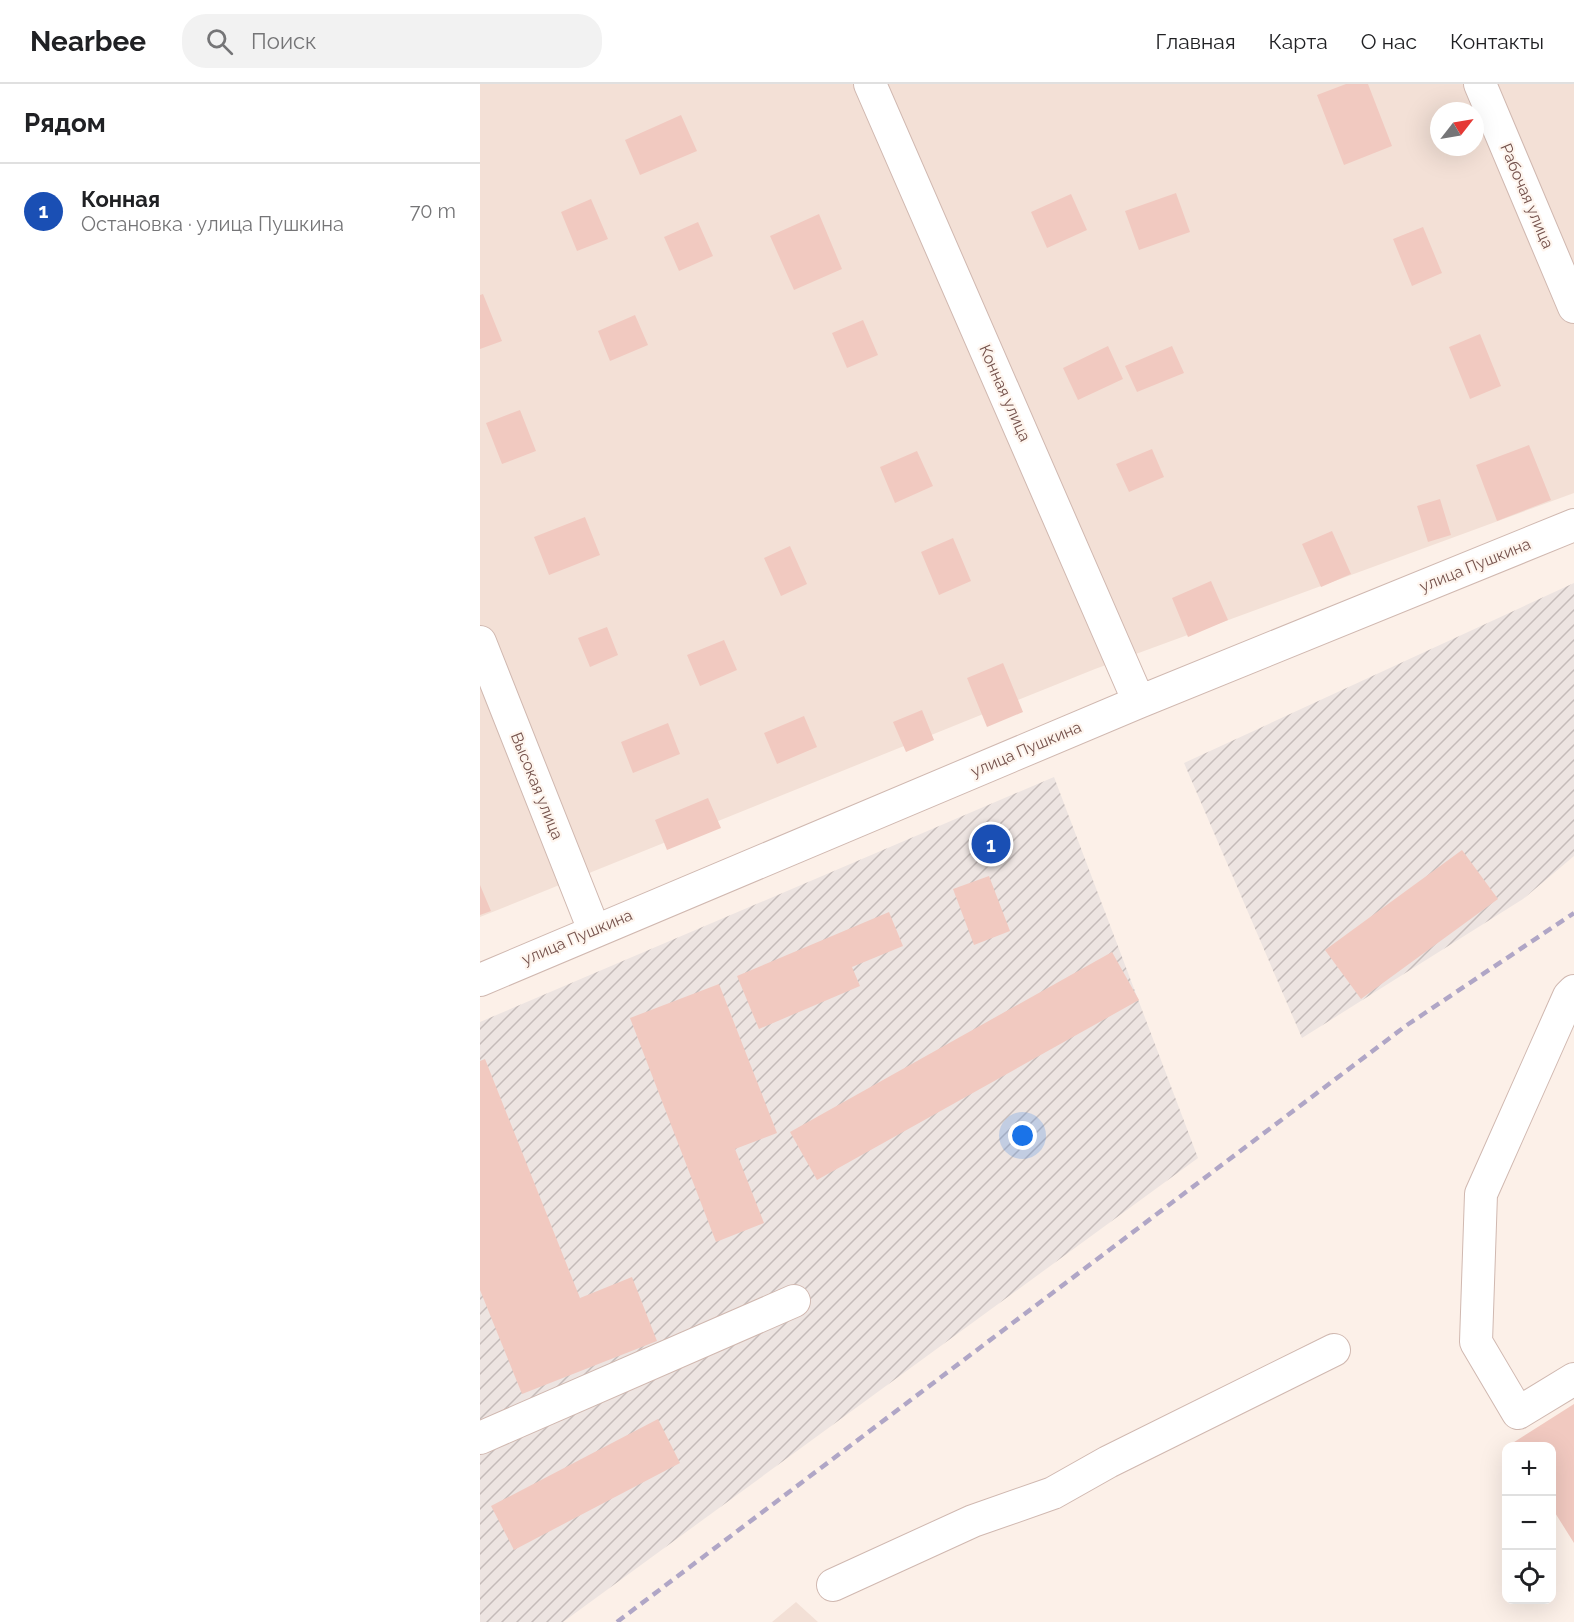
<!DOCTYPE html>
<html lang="ru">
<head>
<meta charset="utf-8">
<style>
  body { margin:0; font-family:Raleway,sans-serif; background:#f2f2f2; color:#202124 }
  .controls { position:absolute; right:18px; bottom:18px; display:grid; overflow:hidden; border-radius:12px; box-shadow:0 6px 24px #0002 }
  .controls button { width:54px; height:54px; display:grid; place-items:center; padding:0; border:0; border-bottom:2px solid #e0e0e0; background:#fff; color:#202124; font:30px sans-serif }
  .compass { position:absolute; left:950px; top:18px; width:54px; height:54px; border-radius:50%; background:#fff; box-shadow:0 6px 24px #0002; rotate:59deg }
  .you { position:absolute; left:543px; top:1052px; width:21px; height:21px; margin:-15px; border:4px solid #fff; border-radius:50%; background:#1a73e8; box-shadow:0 0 0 9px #1a73e833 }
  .badge { display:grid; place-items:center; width:39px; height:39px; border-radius:50%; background:#e25351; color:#fff; font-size:20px; font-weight:700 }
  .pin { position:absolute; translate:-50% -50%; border:3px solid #fff; box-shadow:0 2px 6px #0006 }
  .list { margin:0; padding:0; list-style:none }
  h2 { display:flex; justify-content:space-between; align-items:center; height:78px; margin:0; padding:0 24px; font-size:26px }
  h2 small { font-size:20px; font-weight:400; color:#757577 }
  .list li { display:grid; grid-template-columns:39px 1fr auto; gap:18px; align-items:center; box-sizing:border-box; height:96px; padding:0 24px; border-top:2px solid #e0e0e0 }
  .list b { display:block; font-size:22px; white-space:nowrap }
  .list p { margin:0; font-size:20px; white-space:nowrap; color:#757577 }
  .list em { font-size:20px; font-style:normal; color:#757577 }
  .icon { flex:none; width:33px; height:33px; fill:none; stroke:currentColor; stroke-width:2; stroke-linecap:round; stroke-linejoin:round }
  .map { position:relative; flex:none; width:1094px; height:1538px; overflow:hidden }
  header { display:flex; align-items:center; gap:36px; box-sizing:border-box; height:84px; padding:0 30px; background:#fff; border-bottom:2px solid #e0e0e0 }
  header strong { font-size:28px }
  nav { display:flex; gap:33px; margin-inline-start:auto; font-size:21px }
  .search { width:420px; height:54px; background:#f2f2f2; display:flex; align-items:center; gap:15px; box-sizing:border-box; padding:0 21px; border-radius:24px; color:#757577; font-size:22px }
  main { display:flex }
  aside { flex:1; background:#fff }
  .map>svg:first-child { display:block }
</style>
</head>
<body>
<header>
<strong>Nearbee</strong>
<div class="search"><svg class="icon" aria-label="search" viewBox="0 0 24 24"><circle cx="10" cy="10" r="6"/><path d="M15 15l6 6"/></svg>Поиск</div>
<nav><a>Главная</a><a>Карта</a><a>О нас</a><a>Контакты</a></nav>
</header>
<main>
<aside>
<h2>Рядом<small></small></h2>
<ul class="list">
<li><span class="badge" style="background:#1a4fb4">1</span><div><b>Конная</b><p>Остановка · улица Пушкина</p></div><em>70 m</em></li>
</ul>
</aside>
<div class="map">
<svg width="1094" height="1538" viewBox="0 0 1094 1538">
  <defs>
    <pattern id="industrial-furrows" width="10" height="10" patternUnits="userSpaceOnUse" patternTransform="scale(1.5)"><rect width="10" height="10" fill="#ede4e1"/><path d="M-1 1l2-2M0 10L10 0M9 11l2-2" fill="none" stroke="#c5bbb9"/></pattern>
  </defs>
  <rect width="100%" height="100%" fill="#fcf0e8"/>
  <path fill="#f3e0d6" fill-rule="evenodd" d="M0,0h1094v409l-479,176 -615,248zM959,27h36v36h-36z
    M316,1518l22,20h-46z"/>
  <path fill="url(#industrial-furrows)" d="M1094,499v273l-51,43 -221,139 -118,-275z
    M574,693l144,381 -635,464h-83v-600z"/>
  <path fill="#f1c9c0" d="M866,0h22l24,62 -48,19 -27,-70z
    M201,31l16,36 -57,24 -15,-35z
    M696,109l14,39 -51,18 -14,-39z
    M591,110l16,36 -40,18 -16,-36z
    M111,115l17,40 -31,12 -16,-39z
    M339,130l23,55 -48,21 -24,-54z
    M218,138l15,34 -34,15 -15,-34z
    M943,143l19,46 -30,13 -19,-47z
    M3,210l19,47 -22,8v-54z
    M155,231l13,30 -38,16 -12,-30z
    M383,236l15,35 -31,13 -15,-35z
    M1000,250l21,52 -31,13 -21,-52z
    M628,262l15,33 -45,21 -15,-32z
    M692,262l12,27 -47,19 -12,-26z
    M40,326l16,41 -34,13 -16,-41z
    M1049,361l22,55 -54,21 -21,-56z
    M672,365l12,28 -35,15 -13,-28z
    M437,367l16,35 -38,17 -15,-36z
    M960,415l11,36 -23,7 -11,-36z
    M105,433l15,38 -51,20 -15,-38z
    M852,447l19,43 -30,13 -19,-43z
    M473,454l18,43 -32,14 -18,-43z
    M310,462l17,38 -26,12 -17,-38z
    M731,497l17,39 -40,17 -16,-39z
    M127,543l11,28 -28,12 -12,-29z
    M244,556l13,30 -37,16 -13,-31z
    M523,579l20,49 -36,15 -20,-49z
    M442,626l12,30 -28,12 -13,-30z
    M324,632l13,31 -40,17 -13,-31z
    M188,639l12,31 -47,19 -12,-31z
    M228,714l13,30 -54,22 -12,-30z
    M982,766l36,49 -137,100 -36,-49z
    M509,792l21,55 -36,14 -21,-56z
    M0,801l11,26 -11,4z
    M409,828l14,34 -51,21 8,19 -101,43 -22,-53z
    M632,868l27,48 -322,180 -27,-48z
    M239,900l58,149 -42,16 29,74 -48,19 -86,-224z
    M5,975l95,239 52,-21 25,64 -135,53 -42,-104v-229z
    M1094,1320v139l-22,-35v-62h-40l-1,-2z
    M178,1335l22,44 -166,87 -23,-44z"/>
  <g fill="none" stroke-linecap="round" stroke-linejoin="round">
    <defs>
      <path id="minor" d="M390,0l269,618
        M1000,0l94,223
        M0,558l114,288
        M0,896l659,-278 435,-177
        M1094,907l-5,5 -88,198 -5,148 42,71 56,-34
        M0,1354l314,-137
        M353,1501l140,-64 80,-28 55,-31 226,-112"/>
    </defs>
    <use href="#minor" stroke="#d0b8b0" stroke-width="34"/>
    <use href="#minor" stroke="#fff" stroke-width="32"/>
    <path stroke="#b0a6c6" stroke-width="4.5" stroke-dasharray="9 6" stroke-linecap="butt" d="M137,1538l790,-597 167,-112"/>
  </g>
  <g text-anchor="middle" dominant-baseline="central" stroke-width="4.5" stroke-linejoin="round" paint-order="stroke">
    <g font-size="16" fill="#75524c" stroke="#fef5ee">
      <text transform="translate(1047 112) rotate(67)">Рабочая улица</text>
      <text transform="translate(525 309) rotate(66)">Конная улица</text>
      <text transform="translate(995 481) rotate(-22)">улица Пушкина</text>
      <text transform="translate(546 665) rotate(-23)">улица Пушкина</text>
      <text transform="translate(57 702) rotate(68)">Высокая улица</text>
      <text transform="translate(97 853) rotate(-23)">улица Пушкина</text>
    </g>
  </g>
</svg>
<div class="controls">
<button>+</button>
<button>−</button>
<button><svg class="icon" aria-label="locate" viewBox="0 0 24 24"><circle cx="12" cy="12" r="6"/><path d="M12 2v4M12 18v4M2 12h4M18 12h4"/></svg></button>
</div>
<svg class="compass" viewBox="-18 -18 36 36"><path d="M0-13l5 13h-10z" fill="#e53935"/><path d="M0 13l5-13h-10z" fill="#757577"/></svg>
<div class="you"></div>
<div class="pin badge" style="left:511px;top:760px;background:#1a4fb4">1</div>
</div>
</main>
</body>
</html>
